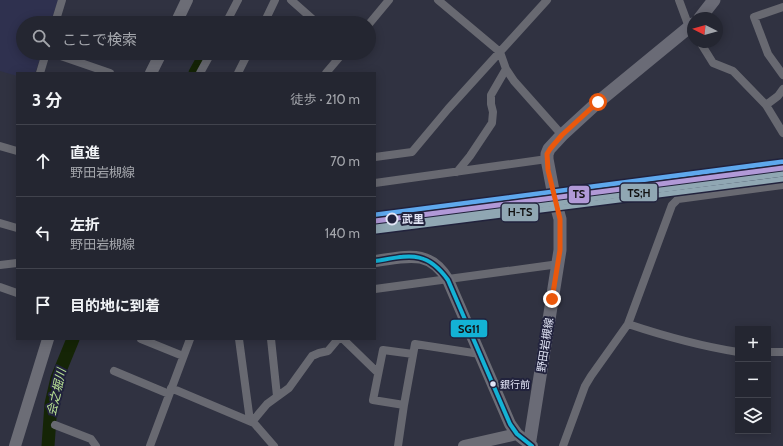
<!DOCTYPE html>
<html lang="ja">
<head>
<meta charset="utf-8">
<style>
  body { margin:0; font-family:Cabin,"Noto Sans JP",sans-serif; background:#30323d; color:#f1f3f6 }
  .controls { position:absolute; right:12px; bottom:12px; display:grid; overflow:hidden; border-radius:0px; box-shadow:0 2px 10px #0003 }
  .controls button { width:36px; height:36px; display:grid; place-items:center; padding:0; border:0; border-bottom:1px solid #41434d; background:#242631; color:#f1f3f6; font:20px sans-serif }
  .compass { position:absolute; left:687px; top:12px; width:36px; height:36px; border-radius:50%; background:#242631; box-shadow:0 2px 10px #0003; rotate:276deg }
  .stop { position:absolute; width:12px; height:12px; margin:-9px; border:3px solid #ea580c; border-radius:50%; background:#fff }
  .stop.end { background:#ea580c; border-color:#fff; box-shadow:0 1px 4px #0008 }
  .list { margin:0; padding:0; list-style:none }
  h2 { display:flex; justify-content:space-between; align-items:center; height:52px; margin:0; padding:0 16px; font-size:17px }
  h2 small { font-size:13px; font-weight:400; color:#a3a5ab }
  .list li { display:grid; grid-template-columns:26px 1fr auto; gap:12px; align-items:center; box-sizing:border-box; height:72px; padding:0 16px; border-top:1px solid #41434d }
  .list b { display:block; font-size:15px; white-space:nowrap }
  .list p { margin:0; font-size:13px; white-space:nowrap; color:#a3a5ab }
  .list em { font-size:13px; font-style:normal; color:#a3a5ab }
  .icon { flex:none; width:22px; height:22px; fill:none; stroke:currentColor; stroke-width:2; stroke-linecap:round; stroke-linejoin:round }
  .map { position:relative; flex:none; width:783px; height:446px; overflow:hidden }
  .search { position:absolute; background:#242631; box-shadow:0 2px 10px #0003; left:16px; top:16px; width:360px; height:44px; display:flex; align-items:center; gap:10px; box-sizing:border-box; padding:0 14px; border-radius:22px; color:#a3a5ab; font-size:15px }
  .panel { position:absolute; background:#242631; box-shadow:0 2px 10px #0003; left:16px; top:72px; width:360px; height:268px; border-radius:0px }
  .map>svg:first-child { display:block }
</style>
</head>
<body>
<div class="map">
<svg width="783" height="446" viewBox="0 0 783 446">
  <rect width="100%" height="100%" fill="#303241"/>
  <path fill="#2f314f" d="M0,0h58l-7,23h-28v30h19l-7,20h-18v3l-17,-5z"/>
  <g fill="none" stroke-linecap="round" stroke-linejoin="round">
    <path stroke="#152506" stroke-width="13" d="M195,73l11,-20
      M48,446l3,-42 6,-26 16,-39"/>
    <path stroke="#686971" stroke-width="8" d="M291,0l26,23
      M438,0l62,52 6,17 8,12 48,54
      M679,0l10,27 4,6
      M783,7l-29,10 14,37 15,21
      M55,23l7,-23
      M226,23l12,-23
      M264,23l11,-23
      M369,24l20,-24
      M700,42l13,21 20,8 33,34 17,28
      M52,53l58,20
      M40,73l6,-20
      M200,73l11,-20
      M238,73l10,-20
      M326,73l17,-20
      M766,105l12,-9 5,-7
      M0,146l17,5
      M375,157l37,-5 36,-43 99,-109
      M457,172l13,-16 22,-33 1,-11 -2,-8v-9l15,-26
      M375,183l172,-24
      M0,223l17,5
      M0,265l17,-2
      M0,287l17,6
      M375,289l184,-25
      M628,324c36,12 72,22 110,28
      M141,339l42,17
      M239,339l11,82
      M271,339l6,57
      M343,339l35,34
      M768,352h15
      M114,371l55,23
      M171,388l83,35 20,23
      M404,405l-31,-5 10,-50 30,4
      M252,422l15,-18 22,-16 23,-32 7,-3 9,-2 10,-12
      M55,425l36,14 5,7
      M150,446l40,-107
      M398,446l6,-41 11,-61 65,10
      M563,446l22,-60 6,-10 37,-52 44,-119 6,-6 105,-14"/>
    <path stroke="#6c6d76" stroke-width="12" d="M176,23l11,-23
      M151,73l10,-20
      M375,261c31,-4 54,-13 73,19l62,144 7,10 15,12
      M15,446l33,-107
      M464,446l53,-12"/>
    <path stroke="#6a6b76" stroke-width="13" d="M700,18l14,-18
      M529,446l31,-196v-31l-5,-18 -8,-42v-5l2,-5 13,-14 36,-33 95,-78"/>
    <defs>
      <path id="bus-1" d="M375,261c33,-5 51,-12 73,19l62,144 7,10 15,12"/>
    </defs>
    <use href="#bus-1" stroke="#21223c" stroke-width="7"/>
    <use href="#bus-1" stroke="#13b2d5" stroke-width="4"/>
    <defs>
      <path id="rail-1" d="M375,215l407,-53"/>
    </defs>
    <use href="#rail-1" stroke="#21223c" stroke-width="8"/>
    <use href="#rail-1" stroke="#5ea8ed" stroke-width="5"/>
    <defs>
      <path id="metro-1" d="M375,221l408,-53"/>
      <path id="metro-2" d="M376,227l407,-53"/>
      <path id="metro-3" d="M376,231l407,-52"/>
    </defs>
    <use href="#metro-1" stroke="#21223c" stroke-width="8"/>
    <use href="#metro-2" stroke="#21223c" stroke-width="8"/>
    <use href="#metro-3" stroke="#21223c" stroke-width="8"/>
    <use href="#metro-1" stroke="#b199d7" stroke-width="5"/>
    <use href="#metro-2" stroke="#90a7b3" stroke-width="5"/>
    <use href="#metro-3" stroke="#90a7b3" stroke-width="5"/>
  </g>
  <g fill="none" stroke-linecap="round" stroke-linejoin="round">
    <path stroke="#ea580c" stroke-width="5" d="M552,299l8,-49v-31l-12,-49 -1,-16 3,-5 12,-14 36,-33"/>
  </g>
  <circle fill="#21223c" stroke="#e2e5f6" stroke-width="2" cx="392" cy="219" r="5.5"/>
  <circle fill="#e2e5f6" stroke="#21223c" stroke-width="1.5" cx="493" cy="384" r="3.5"/>
  <g text-anchor="middle" dominant-baseline="central" stroke-width="4" stroke-linejoin="round" paint-order="stroke">
    <g font-size="10" fill="#e2e5f6" stroke="#21223c" text-anchor="start">
      <text x="500" y="384">銀行前</text>
    </g>
    <g font-size="11" font-weight="bold" fill="#e2e5f6" stroke="#21223c" text-anchor="start">
      <text x="402" y="219">武里</text>
    </g>
    <g font-size="11" fill="#e2e5f6" stroke="#21223c">
      <text transform="translate(545 345) rotate(-81)">野田岩槻線</text>
    </g>
    <g font-size="12" font-style="italic" fill="#bae495" stroke="#21223c">
      <text transform="translate(56 392) rotate(-77)">会之堀川</text>
    </g>
  </g>
  <g stroke="#21223c" stroke-width="1.5">
    <rect x="620" y="183" width="38" height="19" rx="4" fill="#90a7b3"/>
    <rect x="568" y="185" width="22" height="19" rx="4" fill="#b199d7"/>
    <rect x="501" y="203" width="38" height="19" rx="4" fill="#90a7b3"/>
    <rect x="450" y="319" width="38" height="19" rx="4" fill="#13b2d5"/>
  </g>
  <g font-size="11" text-anchor="middle" font-weight="bold" fill="#111">
    <text x="639" y="197">TS;H</text>
    <text x="579" y="198">TS</text>
    <text x="520" y="216">H-TS</text>
    <text x="469" y="333">SG11</text>
  </g>
</svg>
<div class="controls">
<button>+</button>
<button>−</button>
<button><svg class="icon" aria-label="layers" viewBox="0 0 24 24"><path d="M12 4l9 5-9 5-9-5zM3 14l9 5 9-5"/></svg></button>
</div>
<svg class="compass" viewBox="-18 -18 36 36"><path d="M0-13l5 13h-10z" fill="#e53935"/><path d="M0 13l5-13h-10z" fill="#a3a5ab"/></svg>
<div class="stop" style="left:598px;top:102px"></div>
<div class="stop end" style="left:552px;top:299px"></div>
<div class="search"><svg class="icon" aria-label="search" viewBox="0 0 24 24"><circle cx="10" cy="10" r="6"/><path d="M15 15l6 6"/></svg>ここで検索</div>
<section class="panel">
<h2>3 分<small>徒歩 · 210 m</small></h2>
<ul class="list">
<li><svg class="icon" aria-label="ahead" viewBox="0 0 24 24"><path d="M12 20V5M6 11l6-6 6 6"/></svg><div><b>直進</b><p>野田岩槻線</p></div><em>70 m</em></li>
<li><svg class="icon" aria-label="left" viewBox="0 0 24 24"><path d="M17 20v-9H6M10 6l-5 5 5 5"/></svg><div><b>左折</b><p>野田岩槻線</p></div><em>140 m</em></li>
<li><svg class="icon" aria-label="arrive" viewBox="0 0 24 24"><path d="M6 21V4h12l-3 4 3 4H6"/></svg><div><b>目的地に到着</b></div></li>
</ul>
</section>
</div>
</body>
</html>
